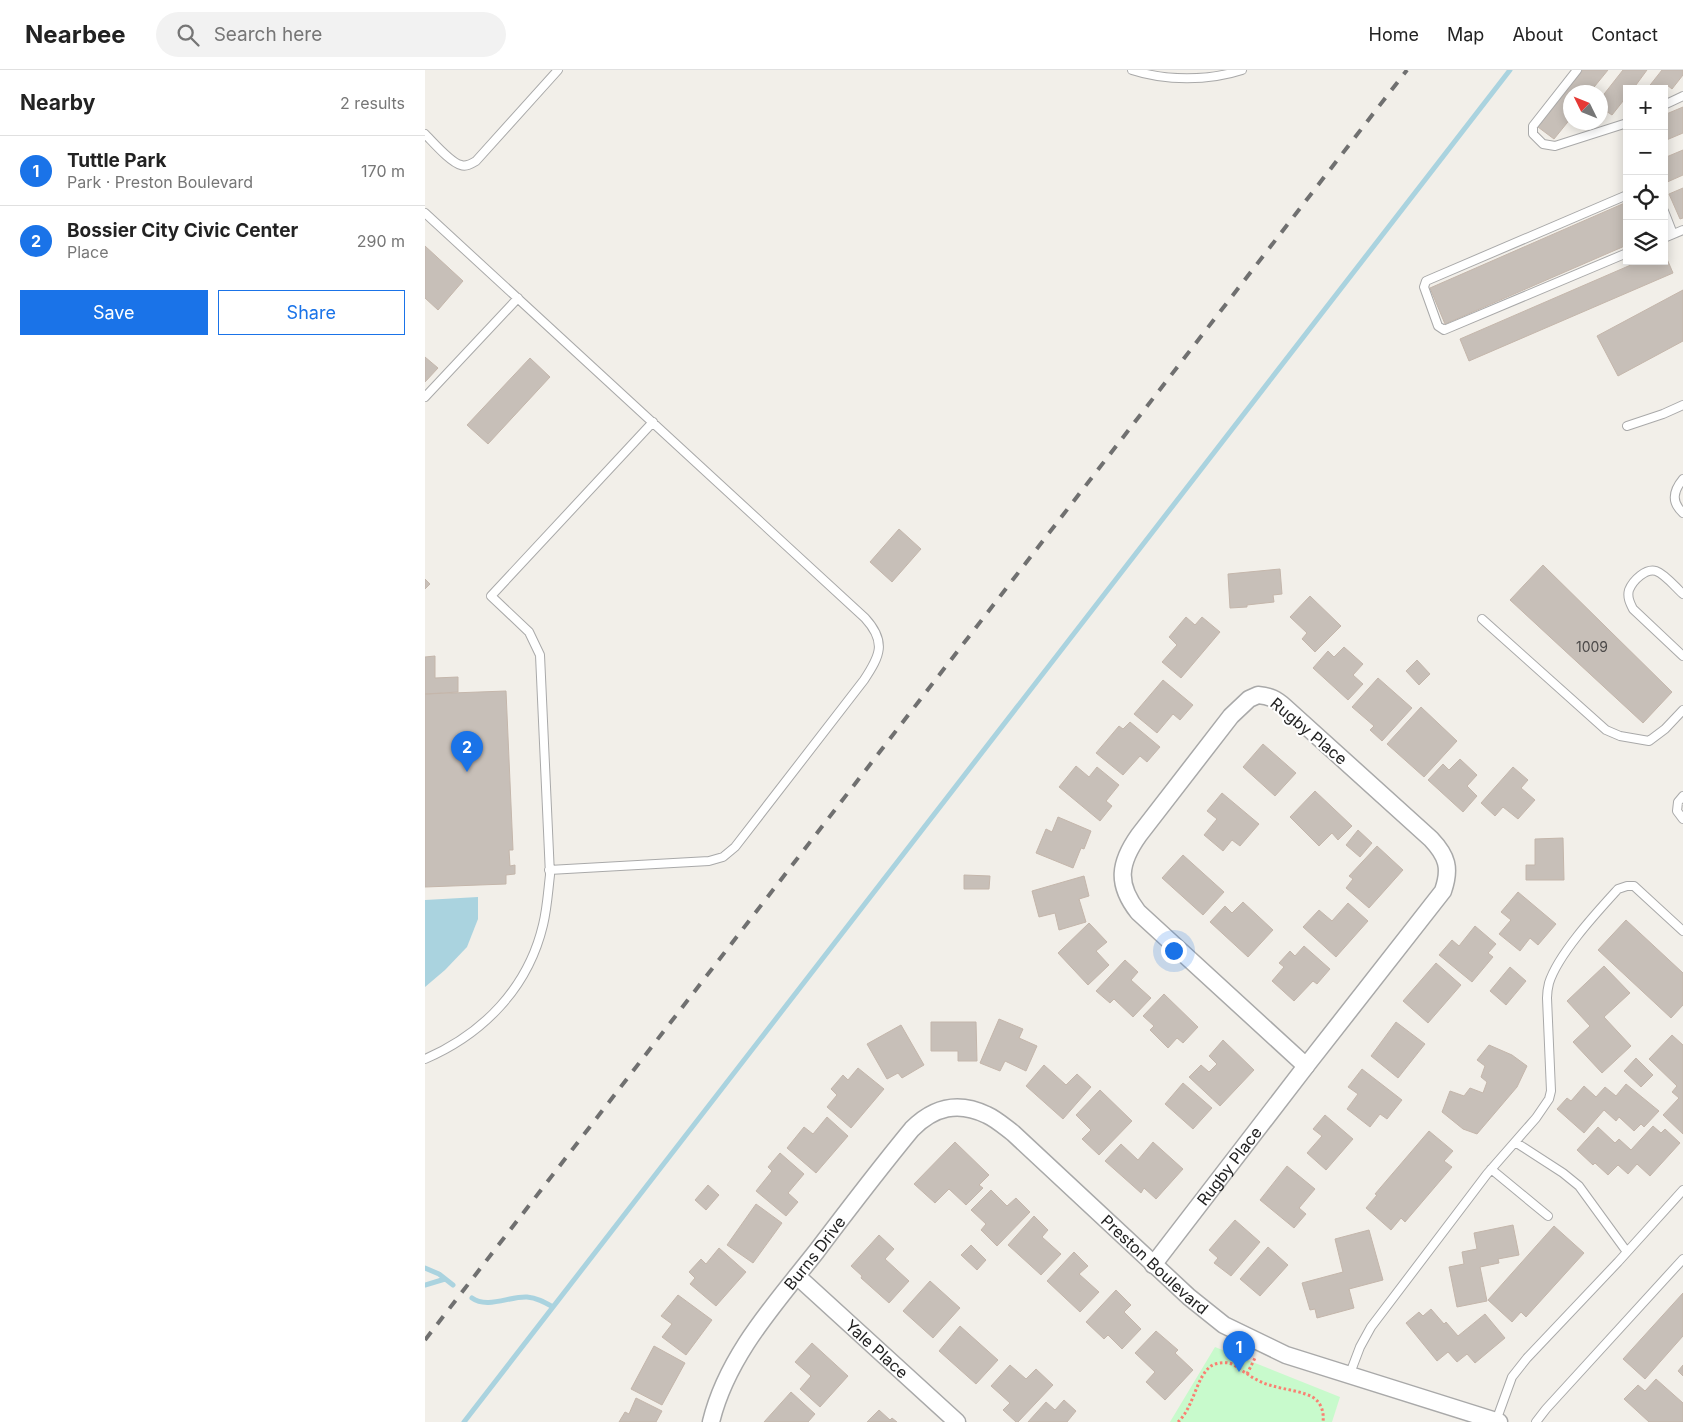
<!DOCTYPE html>
<html lang="en">
<head>
<meta charset="utf-8">
<style>
  body { margin:0; font-family:Inter,sans-serif; background:#f2f2f2; color:#222 }
  .controls { position:absolute; right:15px; top:15px; display:grid; overflow:hidden; border-radius:0px; box-shadow:0 2px 12px #0003 }
  .controls button { width:45px; height:45px; display:grid; place-items:center; padding:0; border:0; border-bottom:1px solid #e0e0e0; background:#fff; color:#222; font:25px sans-serif }
  .compass { position:absolute; left:1138px; top:15px; width:45px; height:45px; border-radius:50%; background:#fff; box-shadow:0 2px 12px #0003; rotate:313deg }
  .you { position:absolute; left:748px; top:880px; width:18px; height:18px; margin:-12px; border:4px solid #fff; border-radius:50%; background:#1a73e8; box-shadow:0 0 0 8px #1a73e833 }
  .badge { display:grid; place-items:center; width:32px; height:32px; border-radius:50%; background:#1a73e8; color:#fff; font-size:16px; font-weight:700 }
  .pin { position:absolute; translate:-50% -41px; filter:drop-shadow(0 1px 2px #0008) }
  .pin::after { content:''; position:absolute; top:26px; width:18px; height:15px; background:inherit; clip-path:polygon(0 0,100% 0,50% 100%) }
  .list { margin:0; padding:0; list-style:none }
  h2 { display:flex; justify-content:space-between; align-items:center; height:65px; margin:0; padding:0 20px; font-size:21px }
  h2 small { font-size:16px; font-weight:400; color:#767676 }
  .list li { display:grid; grid-template-columns:32px 1fr auto; gap:15px; align-items:center; box-sizing:border-box; height:70px; padding:0 20px; border-top:1px solid #e0e0e0 }
  .list b { display:block; font-size:19px; white-space:nowrap }
  .list p { margin:0; font-size:16px; white-space:nowrap; color:#767676 }
  .list em { font-size:16px; font-style:normal; color:#767676 }
  .actions { display:flex; gap:10px; padding:15px 20px }
  .actions a { flex:1; padding:11px 0; border:1px solid #1a73e8; border-radius:0px; text-align:center; font-size:18px; color:#1a73e8 }
  .actions .main { background:#1a73e8; color:#fff }
  .icon { flex:none; width:28px; height:28px; fill:none; stroke:currentColor; stroke-width:2; stroke-linecap:round; stroke-linejoin:round }
  .map { position:relative; flex:none; width:1258px; height:1352px; overflow:hidden }
  header { display:flex; align-items:center; gap:30px; box-sizing:border-box; height:70px; padding:0 25px; background:#fff; border-bottom:1px solid #e0e0e0 }
  header strong { font-size:24px }
  nav { display:flex; gap:28px; margin-inline-start:auto; font-size:18px }
  .search { width:350px; height:45px; background:#f2f2f2; display:flex; align-items:center; gap:12px; box-sizing:border-box; padding:0 18px; border-radius:28px; color:#767676; font-size:19px }
  main { display:flex }
  aside { flex:1; background:#fff }
  .map>svg:first-child { display:block }
</style>
</head>
<body>
<header>
<strong>Nearbee</strong>
<div class="search"><svg class="icon" aria-label="search" viewBox="0 0 24 24"><circle cx="10" cy="10" r="6"/><path d="M15 15l6 6"/></svg>Search here</div>
<nav><a>Home</a><a>Map</a><a>About</a><a>Contact</a></nav>
</header>
<main>
<aside>
<h2>Nearby<small>2 results</small></h2>
<ul class="list">
<li><span class="badge">1</span><div><b>Tuttle Park</b><p>Park · Preston Boulevard</p></div><em>170 m</em></li>
<li><span class="badge">2</span><div><b>Bossier City Civic Center</b><p>Place</p></div><em>290 m</em></li>
</ul>
<div class="actions"><a class="main">Save</a><a>Share</a></div>
</aside>
<div class="map">
<svg width="1258" height="1352" viewBox="0 0 1258 1352">
  <rect width="100%" height="100%" fill="#f2efe9"/>
  <path fill="#c8facc" d="M790,1277l125,50 -8,25h-162z"/>
  <path fill="#aad3df" d="M53,827v22l-11,28 -22,23 -20,17v-87z"/>
  <g fill="none" stroke-linecap="round" stroke-linejoin="round">
    <path stroke="#aad3df" stroke-width="5" d="M0,1198l14,6 14,11
      M0,1215l20,-6
      M47,1228c15,11 38,-2 55,-1 10,1 17,5 26,10
      M39,1352l1046,-1352"/>
  </g>
  <path fill="#c7bfb8" stroke="#c4b6ab" d="M1158,0h25l-18,22h-19v26l-17,21 -16,-12z
    M1198,0h24l-14,19h-6v7l-15,19 -6,-4 -5,8v-21z
    M1237,0h21v5l-11,14 -5,-4 -3,4h-17z
    M1258,37v26l-19,8v-26z
    M1258,80v25l-18,8 -1,-25z
    M1258,118v30l-3,1 -11,-25z
    M1202,132v43l-182,79 -15,-36z
    M0,176l38,35 -25,29 -13,-12z
    M1239,182l9,21 -204,88 -9,-22 180,-78h24z
    M1258,220v51l-65,35 -21,-40z
    M0,287l13,11 -13,14z
    M105,288l20,19 -62,67 -21,-19z
    M474,459l22,20 -29,33 -22,-20z
    M1118,495l129,127 -29,31 -133,-123z
    M855,499l2,25 -9,1 1,7 -27,3v2l-17,1 -2,-34z
    M0,509l5,5 -5,5z
    M885,526l31,30 -26,26 -13,-13 5,-6 -17,-16z
    M761,547l9,8 7,-8 18,15 -39,46 -19,-16 15,-17 -8,-8z
    M919,577l19,17 -10,11 10,9 -15,16 -35,-32 15,-17 6,6z
    M10,586v22l23,-1v15l-33,2v-37z
    M992,590l13,14 -11,11 -13,-14z
    M953,608l34,30 -30,33 -12,-11 4,-4 -22,-19z
    M738,610l30,25 -13,15 -7,-6 -16,19 -23,-19z
    M81,621l7,159h-4l1,16 5,-1v9l-9,1v9l-81,3v-193z
    M996,637l36,34 -33,36 -37,-33z
    M705,652l30,25 -13,15 -7,-6 -17,19 -27,-22 23,-27 4,3z
    M838,674l33,29 -21,23 -32,-29z
    M1035,689l17,16 -10,11 10,10 -14,16 -35,-32 15,-16 6,6z
    M651,696l13,11 8,-10 22,18 -13,16 6,5 -12,15 -41,-34z
    M1088,697l15,13 -7,8 14,12 -17,19 -15,-12 -8,9 -14,-13z
    M890,721l37,35 -14,14 -6,-7 -13,13 -29,-29z
    M797,723l37,31 -19,22 -8,-6 -9,11 -19,-16 13,-16 -10,-8z
    M633,747l33,14 -7,18 -3,-1 -8,20 -37,-15 10,-24 6,3z
    M933,760l14,13 -12,14 -14,-12z
    M1138,768l1,42h-38v-15h9v-26z
    M952,776l26,24 -34,38 -23,-20 7,-9 -4,-3z
    M758,785l41,37 -21,23 -41,-37z
    M539,805l26,1 -1,13h-25z
    M659,806l5,20 -10,3 7,23 -27,8 -4,-17 -16,4 -7,-26z
    M1093,822l38,32 -18,21 -8,-7 -10,13 -21,-17 12,-14 -10,-8z
    M818,832l30,28 -25,27 -38,-35 15,-16 7,7z
    M923,833l20,18 -32,36 -33,-30 16,-17 13,11z
    M1201,850l57,53v32l-12,13 -73,-68z
    M664,853l18,19 -11,9 13,14 -21,20 -30,-32z
    M1050,856l21,18 -8,9 5,4 -21,25 -33,-27 13,-15 7,6z
    M879,876l26,23 -13,15 -4,-3 -19,20 -22,-20 12,-14 -5,-4 11,-12 5,5z
    M700,890l13,12 -7,8 20,18 -18,19 -19,-18 -4,4 -14,-12z
    M1011,893l25,22 -33,38 -25,-22z
    M1179,896l26,27 -26,24 27,29 -29,27 -29,-31 17,-16 -23,-25z
    M1085,897l16,14 -20,24 -16,-14z
    M739,924l34,33 -15,16 -6,-5 -9,10 -18,-18 4,-4 -11,-10z
    M574,949l24,10 -4,9 18,8 -11,25 -21,-10 -5,10 -20,-8z
    M506,952h45l1,39h-19v-10h-27z
    M971,952l29,22 -27,34 -27,-22z
    M476,955l23,40 -22,13 -4,-5 -11,6 -20,-35z
    M1247,965l11,10v89l-20,-19 16,-17 -7,-6 5,-6 -28,-27z
    M798,970l31,30 -34,36 -31,-29 12,-12 8,7 8,-8 -8,-8z
    M1064,975l23,10 15,11 -10,21 -40,47 -14,-5 -21,-17 8,-21 14,5 6,-8 13,5 4,-11 -6,-5 4,-11 -8,-6z
    M1211,988l17,17 -12,12 -17,-16z
    M619,995l22,20 11,-11 14,13 -28,32 -37,-33z
    M433,998l26,21 -33,39 -24,-21 10,-12 -6,-6 12,-14 5,5z
    M937,999l40,31 -15,19 -7,-5 -10,13 -23,-18 11,-15 -10,-7z
    M758,1013l29,25 -19,21 -28,-25z
    M1201,1014l33,27 -15,16 -3,-3 -7,7 -15,-14 -3,4 -12,-11 -20,23 -27,-24 10,-11 4,3 13,-15 12,11 9,-10 11,9z
    M675,1020l32,31 -33,34 -17,-16 9,-9 -15,-15z
    M900,1045l28,24 -27,31 -19,-17 15,-17 -9,-7z
    M402,1047l21,19 -32,37 -29,-25 17,-21 9,7z
    M1228,1056l8,7 4,-4 15,14 -30,33 -13,-12 -9,10 -10,-9 -10,10 -13,-12 -2,2 -16,-15 21,-23 17,16 4,-4 12,11z
    M1004,1061l24,20 -9,10 8,6 -47,55 -4,-4 -10,12 -25,-22 11,-13 -2,-1z
    M530,1072l34,33 -10,10 4,3 -17,17 -17,-16 -14,14 -21,-19z
    M728,1072l30,27 -27,30 -12,-11 -3,5 -36,-32 16,-17 17,16z
    M355,1083l24,21 -16,19 10,9 -12,14 -30,-25 16,-20 -4,-4z
    M862,1096l28,23 -16,19 7,6 -12,14 -34,-28z
    M283,1115l11,10 -13,15 -11,-10z
    M566,1120l16,16 9,-8 14,14 -33,34 -16,-16 5,-6 -15,-14z
    M331,1134l26,19 -29,40 -26,-18z
    M609,1146l14,14 -6,7 19,17 -20,21 -33,-30z
    M810,1150l25,22 -29,34 -17,-13 4,-5 -9,-8z
    M1088,1155l6,30 -21,4 1,4 -19,4 7,34 -30,6 -8,-40 15,-3 -2,-12 15,-3 -3,-16z
    M1129,1156l30,27 -58,64 -5,-5 -9,10 -24,-22z
    M944,1160l14,50 -34,9 5,19 -37,10 -2,-9 -5,1 -8,-27 41,-11 -8,-33z
    M454,1165l15,14 -9,10 24,22 -20,22 -28,-25 1,-2 -11,-10z
    M546,1175l15,15 -9,10 -16,-15z
    M843,1177l20,18 -28,31 -20,-17z
    M294,1178l27,24 -30,34 -26,-22 5,-6 -6,-6 12,-13 5,5z
    M649,1182l14,14 -9,8 20,18 -19,20 -33,-31z
    M505,1211l30,27 -27,30 -30,-27z
    M691,1220l15,15 -7,7 17,17 -19,20 -14,-14 -4,4 -18,-17z
    M1258,1223v43l-38,43 -22,-20z
    M253,1225l34,25 -26,35 -24,-18 10,-13 -11,-8z
    M1006,1239l13,15 2,-2 12,14 27,-22 20,24 -30,25 -8,-9 -10,8 -9,-10 -11,9 -31,-38 13,-11 4,4z
    M535,1256l38,34 -22,24 -37,-33z
    M731,1261l22,19 -3,3 18,17 -28,30 -19,-18 9,-10 -20,-19z
    M387,1273l36,33 -28,31 -20,-18 11,-13 -16,-14z
    M229,1276l31,17 -23,42 -31,-16z
    M585,1295l16,14 10,-10 17,16 -35,37h-2l-13,-12 7,-7 -19,-17z
    M1258,1295v11l-5,-5z
    M1231,1309l27,24v19h-34l-25,-23 14,-14 7,6z
    M366,1322l24,22 -7,8h-44z
    M211,1328l26,13 -6,11h-37l6,-10 4,2z
    M639,1330l12,11 -9,11h-39l18,-20 9,8z
    M454,1340l11,10 2,-2 5,4h-30z"/>
  <g fill="none" stroke-linecap="round" stroke-linejoin="round">
    <defs>
      <path id="lane" d="M707,0c33,11 77,11 110,0
        M1152,0l-44,56v8l10,10 12,2 72,-23
        M1239,35l19,-9
        M0,64c8,8 26,29 36,31 5,2 10,-1 15,-4l82,-91
        M1202,125l-201,86 -2,6 14,39 6,4 183,-77
        M1239,141l9,23
        M0,143l440,405c22,24 15,38 -1,62l-129,167 -12,10 -14,4 -160,9
        M1239,168l19,-8
        M0,327l93,-99
        M1202,356l36,-12 20,-9
        M1258,409c-10,12 -12,23 0,34
        M1258,524c-7,-6 -18,-20 -27,-23 -10,-3 -23,9 -27,19 -2,7 1,13 4,19l50,47
        M1057,549l124,111 14,6 29,5 16,-12 18,-19
        M1258,726l-5,6 -1,9 6,8
        M0,989c58,-25 103,-71 118,-134 4,-16 5,-33 7,-50l-10,-220 -11,-23 -38,-36 162,-174
        M1090,1072l48,31 16,13 48,66
        M1066,1099l57,47
        M924,1306l11,-29 11,-20 116,-153 49,-56 13,-19 2,-8 -4,-93c0,-5 1,-11 2,-15 9,-29 49,-72 69,-94l9,-3h7l49,45
        M1071,1351l16,-44 15,-19 91,-96 65,-72
        M1111,1352l10,-13 137,-150"/>
      <g id="street">
        <path d="M833,625c12,1 18,4 27,12l146,132c16,17 20,29 12,52l-137,175 -168,-154c-22,-28 -19,-49 1,-77l92,-119 18,-17z"/>
        <path id="s1" d="M728,1195l153,-199"/>
        <path id="s2" d="M372,1206l160,146"/>
        <path id="s3" d="M286,1352c16,-66 64,-118 105,-170 31,-41 63,-83 96,-123 22,-22 46,-28 75,-14 9,4 18,12 26,18l176,164 35,28 62,30 213,67"/>
      </g>
    </defs>
    <use href="#lane" stroke="#a9a9a9" stroke-width="10"/>
    <use href="#street" stroke="#a9a9a9" stroke-width="19"/>
    <path stroke="#fa8072" stroke-width="3" stroke-dasharray="2.5 2.5" stroke-linecap="butt" d="M822,1304l8,-16
      M753,1352c16,-15 18,-45 33,-56 5,-3 12,-4 18,-3 7,2 11,7 17,10 8,6 18,11 27,13 13,4 30,5 41,12 8,6 10,15 9,24"/>
    <use href="#lane" stroke="#fff" stroke-width="8"/>
    <use href="#street" stroke="#fff" stroke-width="16"/>
    <path stroke="#707070" stroke-width="4" stroke-dasharray="10 10" stroke-linecap="butt" d="M0,1270l982,-1270"/>
  </g>
  <g text-anchor="middle" dominant-baseline="central" stroke-width="4" stroke-linejoin="round" paint-order="stroke">
    <g font-size="14" fill="#4b4948">
      <text x="1167" y="576">1009</text>
    </g>
    <g font-size="16" fill="#222" stroke="#fff">
      <text transform="translate(884 661) rotate(40)">Rugby Place</text>
      <text stroke="none"><textPath href="#s1" startOffset="125">Rugby Place</textPath></text>
      <text stroke="none"><textPath href="#s3" startOffset="200">Burns Drive</textPath></text>
      <text stroke="none"><textPath href="#s3" startOffset="665">Preston Boulevard</textPath></text>
      <text stroke="none"><textPath href="#s2" startOffset="108">Yale Place</textPath></text>
    </g>
  </g>
</svg>
<div class="controls">
<button>+</button>
<button>−</button>
<button><svg class="icon" aria-label="locate" viewBox="0 0 24 24"><circle cx="12" cy="12" r="6"/><path d="M12 2v4M12 18v4M2 12h4M18 12h4"/></svg></button>
<button><svg class="icon" aria-label="layers" viewBox="0 0 24 24"><path d="M12 4l9 5-9 5-9-5zM3 14l9 5 9-5"/></svg></button>
</div>
<svg class="compass" viewBox="-18 -18 36 36"><path d="M0-13l5 13h-10z" fill="#e53935"/><path d="M0 13l5-13h-10z" fill="#767676"/></svg>
<div class="you"></div>
<div class="pin badge" style="left:814px;top:1302px">1</div>
<div class="pin badge" style="left:42px;top:702px">2</div>
</div>
</main>
</body>
</html>
